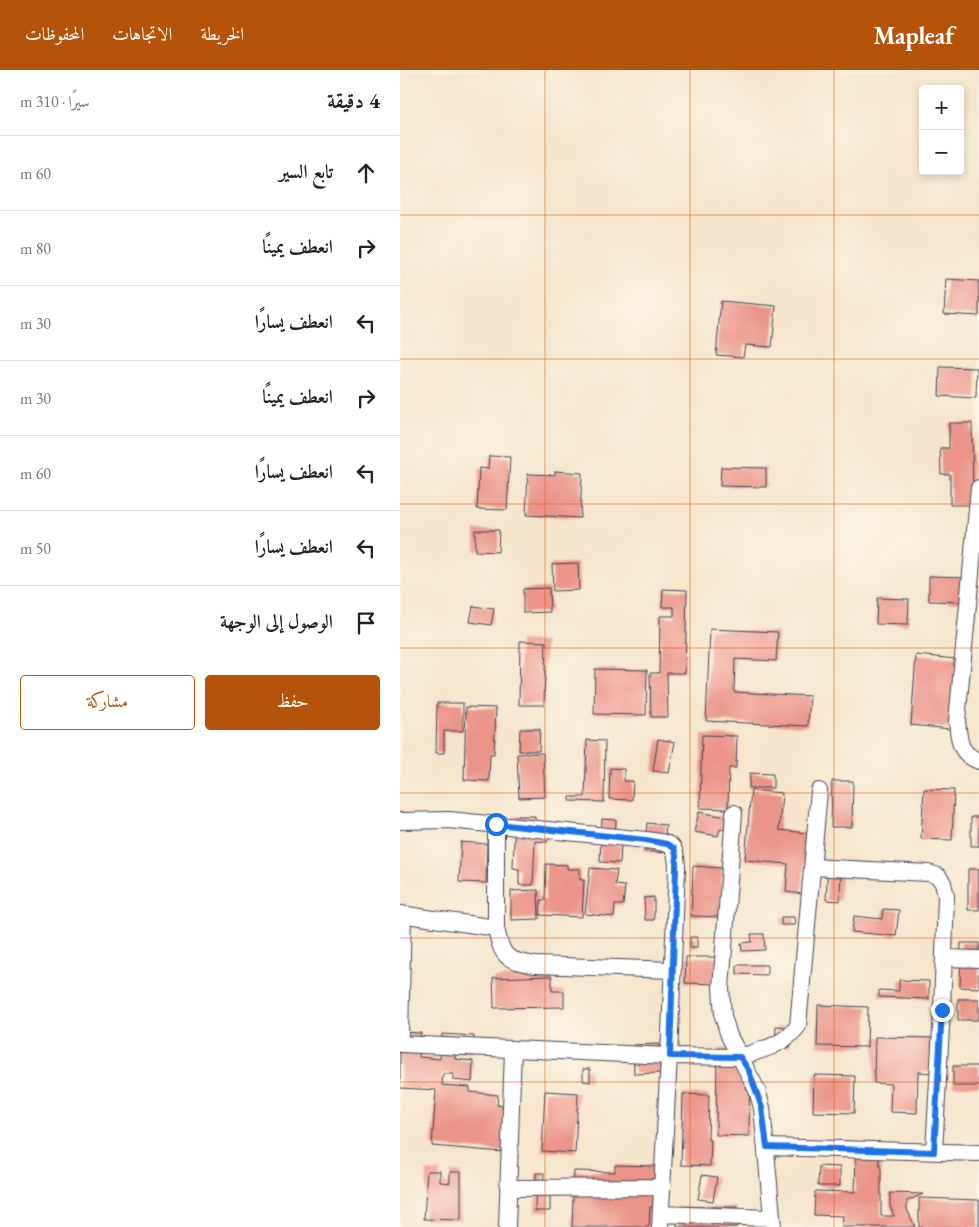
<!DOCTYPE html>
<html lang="ar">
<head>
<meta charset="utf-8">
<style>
  body { margin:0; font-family:"EB Garamond",Amiri,serif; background:#f2f2f2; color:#222; direction:rtl }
  .controls { position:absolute; right:15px; top:15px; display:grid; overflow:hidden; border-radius:5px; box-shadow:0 2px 8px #0003 }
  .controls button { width:45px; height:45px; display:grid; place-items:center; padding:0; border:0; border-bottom:1px solid #e0e0e0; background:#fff; color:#222; font:25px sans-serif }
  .stop { position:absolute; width:15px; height:15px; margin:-11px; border:4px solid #1a73e8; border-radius:50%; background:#fff }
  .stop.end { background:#1a73e8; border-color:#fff; box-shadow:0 1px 5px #0008 }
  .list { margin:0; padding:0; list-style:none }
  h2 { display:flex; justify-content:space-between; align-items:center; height:65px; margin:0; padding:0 20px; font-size:21px }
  h2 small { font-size:16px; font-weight:400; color:#767676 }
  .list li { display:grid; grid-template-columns:32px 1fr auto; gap:15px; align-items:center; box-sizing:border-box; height:75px; padding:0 20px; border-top:1px solid #e0e0e0 }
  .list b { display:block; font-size:19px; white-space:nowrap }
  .list em { font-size:16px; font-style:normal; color:#767676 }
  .actions { display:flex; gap:10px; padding:15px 20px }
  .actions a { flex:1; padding:11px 0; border:1px solid #b45309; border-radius:5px; text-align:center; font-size:18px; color:#b45309 }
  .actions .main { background:#b45309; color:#fff }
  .icon { flex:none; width:28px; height:28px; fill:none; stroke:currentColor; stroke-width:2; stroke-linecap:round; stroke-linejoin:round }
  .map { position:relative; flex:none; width:579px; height:1157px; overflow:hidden; direction:ltr }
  header { display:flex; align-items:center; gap:30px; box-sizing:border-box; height:70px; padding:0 25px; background:#b45309; color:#fff }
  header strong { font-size:24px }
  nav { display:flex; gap:28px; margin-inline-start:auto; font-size:18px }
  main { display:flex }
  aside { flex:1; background:#fff }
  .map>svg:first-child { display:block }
</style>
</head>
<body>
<header>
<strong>Mapleaf</strong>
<nav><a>الخريطة</a><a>الاتجاهات</a><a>المحفوظات</a></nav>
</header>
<main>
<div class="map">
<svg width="579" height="1157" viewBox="0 0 579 1157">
  <rect width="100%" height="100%" fill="#fcf5e5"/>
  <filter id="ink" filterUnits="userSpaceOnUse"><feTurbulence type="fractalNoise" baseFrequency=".02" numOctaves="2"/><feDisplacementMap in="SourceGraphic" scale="10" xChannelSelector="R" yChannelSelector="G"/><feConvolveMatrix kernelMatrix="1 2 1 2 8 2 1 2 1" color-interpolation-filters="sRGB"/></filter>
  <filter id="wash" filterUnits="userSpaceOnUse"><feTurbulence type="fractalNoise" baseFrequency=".0096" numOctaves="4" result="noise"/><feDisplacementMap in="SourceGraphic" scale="20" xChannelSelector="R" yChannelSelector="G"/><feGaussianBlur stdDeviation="1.12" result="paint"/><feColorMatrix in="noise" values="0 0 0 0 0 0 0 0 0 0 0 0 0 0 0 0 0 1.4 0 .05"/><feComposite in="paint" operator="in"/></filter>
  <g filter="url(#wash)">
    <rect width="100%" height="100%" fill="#f5e5cb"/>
    <g id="blocks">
      <path fill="#eb9488" d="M546,209l33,2v35l-35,-2z
        M321,231l55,5 -4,41 -27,-2 -2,12 -27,-2z
        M540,297l37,1 -1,30 -37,-2z
        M549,353h23l1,82h-23v-31h-9l-1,-26h9z
        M89,386l21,1 -3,53 -30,-1 2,-41 9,1z
        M321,397l45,1v19l-46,-1z
        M155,401l27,2 -2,45 -54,-3 2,-41 27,1z
        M75,460h24l-1,22 -23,-1z
        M178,493l1,27 -26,1 -1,-27z
        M529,506l35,1 -1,25 -34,-1z
        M149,518l1,24 -27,1v-24z
        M263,519l24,1 -2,83h-18l1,44h-17l-1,-44h9l1,-57h14v-9h-12z
        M477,528l32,1 -1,26 -32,-1z
        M73,536l21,3 -3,16 -21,-3z
        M310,559l68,3 -2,29 -41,-2 -1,33 76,4 -2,30 -102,-5z
        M120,571l26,1 -2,63h-25z
        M516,585l40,4 -6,70 -39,-4z
        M195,599l52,1 -1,45 -52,-1z
        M37,633h26v28h-19v22h-8z
        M66,637l30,1 -2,46h-4l-1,27 -25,-1z
        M120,659h20l-1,22h-20z
        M302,665l35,1 -1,32h-7l-1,41 -28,-1z
        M258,669l17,3 -6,31 -16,-2z
        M187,670l18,1 -1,61 -34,-1v-4h15z
        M143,683l2,44 -26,1 -2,-44z
        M210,698l14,1v12h9l-1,19 -23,-1z
        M350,703l23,1v14h-24z
        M432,711h21l-1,46h-21z
        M524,719l30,1 -2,50 -31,-1z
        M351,720l31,3 -3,37 28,3 -5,61 -16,-2 2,-28 -43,-4z
        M299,742l33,6 -3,12 -9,-1 -2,7 -24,-4z
        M115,746h20v12l13,1 -1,13 -12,-1 -2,44h-14v-16l-6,-1z
        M571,747h8v29h-8z
        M202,749l14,1 -1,25 6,1 -1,17 -20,-1z
        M247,753l19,2 -3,28 -19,-2z
        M61,772l26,2 -1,39 -27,-1z
        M428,793h13l-1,38 -14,-1z
        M146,794l21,1v4h13v11h4l-2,37 -42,-2 1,-15h4z
        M293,796l29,2 -1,49 -30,-1z
        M190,798l27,2 -2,15 10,1 -2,19h-8l-1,12 -29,-3z
        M568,799h11v41h-11z
        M138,820l1,29 -28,1v-29z
        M254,827v23h-9l-1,-22z
        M483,839l16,1 -3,26 -44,-4 2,-16 28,3z
        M381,847h13l1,8h-14z
        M351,864h13l1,16 -23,1 -1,-8 11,-1z
        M290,867h7v11h-7z
        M561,873h18v45l-19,-1z
        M286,887h32l-1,27 -32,-1z
        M337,895h30v10l-30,-1z
        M152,906v15h12v16l-70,1 -1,-30z
        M499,910l30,1v18l-50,-2v-7l20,1z
        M558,929h21v21h-21z
        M418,935l50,2 -1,40 -50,-1z
        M376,956l15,1 -1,20 -15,-1z
        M0,962l21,1 -2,24 21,2 2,-25 32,2 -1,17 -18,-1v7l18,2 -1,21 -19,-2v-6h-10l-1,11 28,2v5l28,3 -1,10 10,1 -4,46 -71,-6 4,-56 -36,-2z
        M475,967l61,1 -1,35 -17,-1 -1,41 -27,-1 1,-28 -17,-1z
        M259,974l1,29 -26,1 -1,-29z
        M317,979l33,1 -1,86 -33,-1z
        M553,996h26v20h-26z
        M183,999h7v13l-7,-1z
        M414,1005l41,1 -1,37 -41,-1z
        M145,1021l33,2 -3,60 -33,-2z
        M283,1024l26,1 -1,45h3l-1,26 -29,-1z
        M456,1081l23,1v11l2,6v47h13l-4,-10v-13l33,1 -16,7v8l8,18h-73l1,-11 -29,-1 1,-23 1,-1 39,1z
        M215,1095l40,1 -2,41h-3l-1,20h-77l2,-56 41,1z
        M419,1096l21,1v19h-22z
        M27,1101h13v11l10,1v-11h11v48l-37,-1z
        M136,1103h8l-1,21h7v17h-15z
        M302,1105l15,2 -4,24 -15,-2z
        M519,1128l60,2v27h-60z
        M277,1137h60v20h-60z"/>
    </g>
  </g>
  <g filter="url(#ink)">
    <use href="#blocks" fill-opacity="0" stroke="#423f51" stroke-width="1"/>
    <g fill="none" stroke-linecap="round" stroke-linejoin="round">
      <defs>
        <path id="street" d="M579,418l-22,233c2,19 2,33 22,40
          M334,743l-13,175 2,28 6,20 11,21c22,-7 44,-12 58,-31l21,-235
          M0,751l49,-1 197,20c24,4 30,1 31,28l-8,188 -9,171
          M412,797l116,6 10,3 5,7 3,13 -4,114 -8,141
          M0,844l96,14c6,29 9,32 39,37l138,5
          M96,858v-104
          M544,888l35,1
          M0,964l3,-120
          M0,974l269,12 71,1 17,33 5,18 11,119
          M367,1077l212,6
          M108,1118l154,-1
          M261,1144l111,4
          M107,1157l6,-178"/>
      </defs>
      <use href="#street" stroke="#423f51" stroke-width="18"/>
      <use href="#street" stroke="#fff" stroke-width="16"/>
    </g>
  </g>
  <g fill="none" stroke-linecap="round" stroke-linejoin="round" filter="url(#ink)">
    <path stroke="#1a73e8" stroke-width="6" d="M96,754l150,16 21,4 7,4 2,7v13l-6,188 70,1 9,14 13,37 5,39 167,5 8,-142"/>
  </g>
  <path fill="none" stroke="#de560e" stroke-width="1" stroke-opacity="0.55" d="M145,0v1157M290,0v1157M434,0v1157M0,145h579M0,289h579M0,434h579M0,578h579M0,723h579M0,868h579M0,1012h579"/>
</svg>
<div class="controls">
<button>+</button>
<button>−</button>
</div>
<div class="stop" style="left:96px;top:754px"></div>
<div class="stop end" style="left:542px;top:940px"></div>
</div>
<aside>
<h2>4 دقيقة<small>سيرًا · 310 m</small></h2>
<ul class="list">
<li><svg class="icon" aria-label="ahead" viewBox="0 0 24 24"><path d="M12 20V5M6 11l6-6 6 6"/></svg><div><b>تابع السير</b></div><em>60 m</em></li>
<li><svg class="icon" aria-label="right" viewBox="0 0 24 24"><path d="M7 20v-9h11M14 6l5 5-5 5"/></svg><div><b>انعطف يمينًا</b></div><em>80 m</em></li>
<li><svg class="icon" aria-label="left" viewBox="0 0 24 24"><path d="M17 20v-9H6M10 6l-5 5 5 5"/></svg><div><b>انعطف يسارًا</b></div><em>30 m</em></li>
<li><svg class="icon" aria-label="right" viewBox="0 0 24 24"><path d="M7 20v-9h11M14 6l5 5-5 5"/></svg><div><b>انعطف يمينًا</b></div><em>30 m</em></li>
<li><svg class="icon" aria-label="left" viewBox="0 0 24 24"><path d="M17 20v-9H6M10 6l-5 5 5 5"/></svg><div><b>انعطف يسارًا</b></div><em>60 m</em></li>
<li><svg class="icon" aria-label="left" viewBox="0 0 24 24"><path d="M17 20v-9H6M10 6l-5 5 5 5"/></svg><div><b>انعطف يسارًا</b></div><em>50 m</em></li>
<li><svg class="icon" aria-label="arrive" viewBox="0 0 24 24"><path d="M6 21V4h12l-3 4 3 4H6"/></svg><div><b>الوصول إلى الوجهة</b></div></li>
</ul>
<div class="actions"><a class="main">حفظ</a><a>مشاركة</a></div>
</aside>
</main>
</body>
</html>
